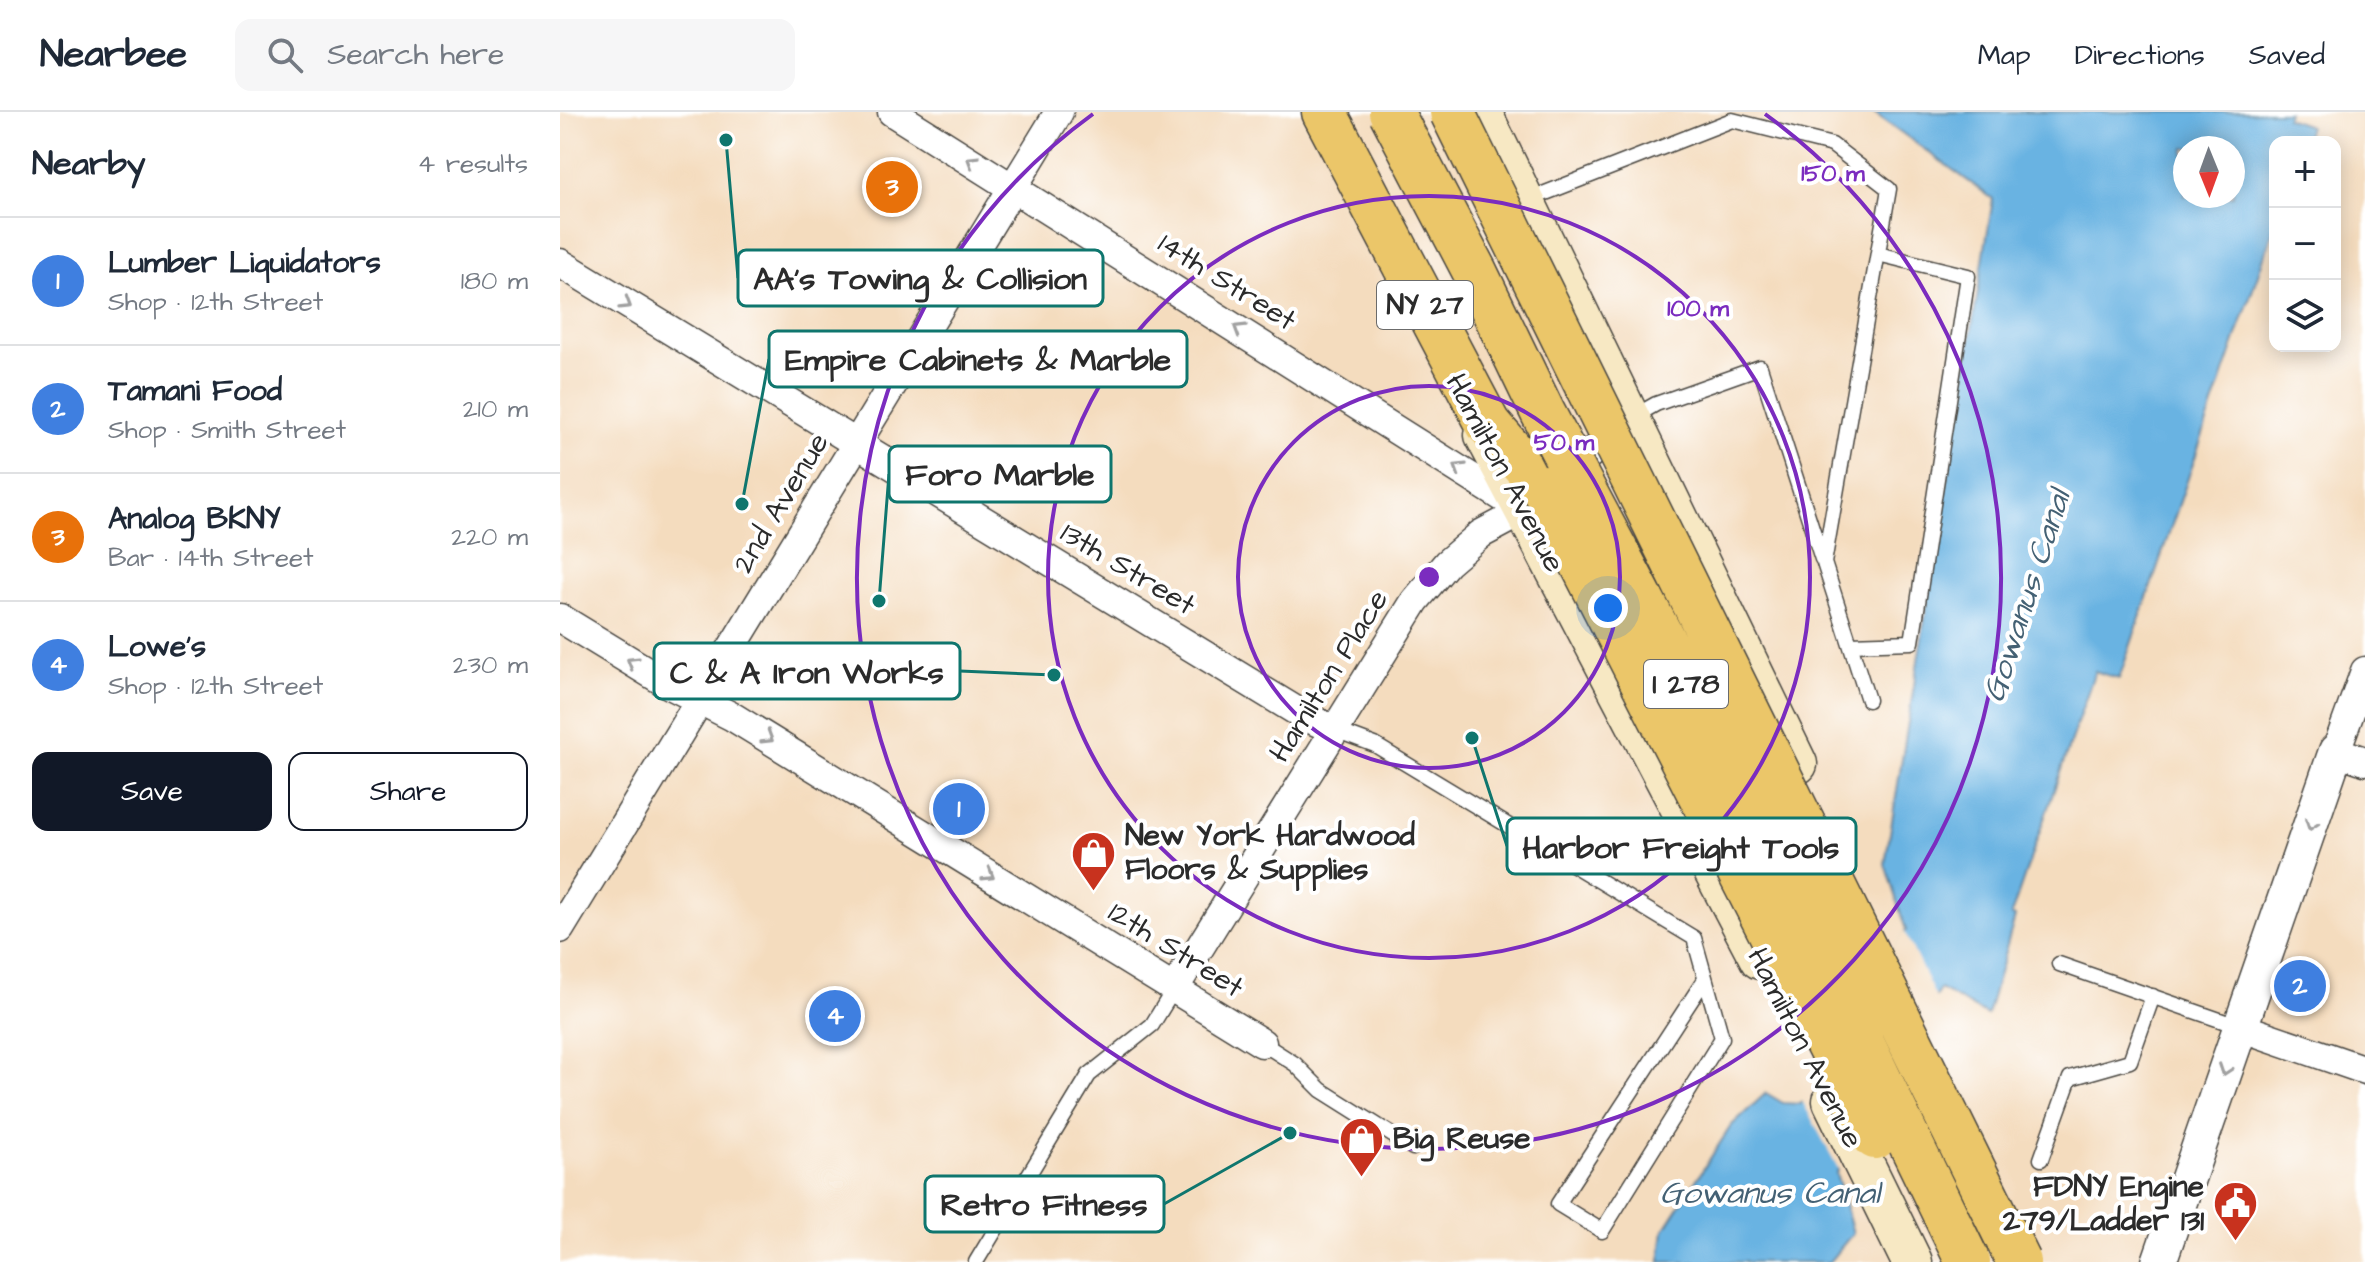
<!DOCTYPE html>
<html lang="en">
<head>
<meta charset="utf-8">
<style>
  body { margin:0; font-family:"Architects Daughter",sans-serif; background:#f6f6f7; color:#1f2937 }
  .controls { position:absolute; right:24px; top:24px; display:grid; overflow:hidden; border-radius:16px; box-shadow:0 4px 20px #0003 }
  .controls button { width:72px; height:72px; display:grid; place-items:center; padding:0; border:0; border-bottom:2px solid #e0e1e3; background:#fff; color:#1f2937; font:40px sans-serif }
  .compass { position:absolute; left:1613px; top:24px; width:72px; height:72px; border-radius:50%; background:#fff; box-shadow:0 4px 20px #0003; rotate:179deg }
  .you { position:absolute; left:1048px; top:496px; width:28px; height:28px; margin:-20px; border:6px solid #fff; border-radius:50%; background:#1a73e8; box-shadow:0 0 0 12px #1a73e833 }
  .badge { display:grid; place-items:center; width:52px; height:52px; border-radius:50%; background:#111827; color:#fff; font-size:26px; font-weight:700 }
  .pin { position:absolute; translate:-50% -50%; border:4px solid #fff; box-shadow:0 2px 8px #0006 }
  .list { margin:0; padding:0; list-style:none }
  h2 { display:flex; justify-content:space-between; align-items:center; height:104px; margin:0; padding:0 32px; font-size:34px }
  h2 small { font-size:26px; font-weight:400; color:#747a83 }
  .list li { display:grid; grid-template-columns:52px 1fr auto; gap:24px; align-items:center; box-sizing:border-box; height:128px; padding:0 32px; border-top:2px solid #e0e1e3 }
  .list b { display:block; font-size:30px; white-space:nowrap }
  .list p { margin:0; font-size:26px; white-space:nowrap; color:#747a83 }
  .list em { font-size:26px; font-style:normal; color:#747a83 }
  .actions { display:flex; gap:16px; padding:24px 32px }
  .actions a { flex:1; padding:18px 0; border:2px solid #111827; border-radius:16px; text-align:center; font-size:28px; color:#111827 }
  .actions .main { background:#111827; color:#fff }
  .icon { flex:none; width:44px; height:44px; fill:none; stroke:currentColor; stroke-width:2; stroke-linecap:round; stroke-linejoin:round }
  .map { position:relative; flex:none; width:1805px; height:1150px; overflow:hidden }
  header { display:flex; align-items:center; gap:48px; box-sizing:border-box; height:112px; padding:0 40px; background:#fff; border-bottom:2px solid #e0e1e3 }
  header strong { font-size:38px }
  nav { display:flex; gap:44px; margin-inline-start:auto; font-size:28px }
  .search { width:560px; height:72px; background:#f6f6f7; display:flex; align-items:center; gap:20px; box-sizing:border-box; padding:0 28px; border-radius:16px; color:#747a83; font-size:30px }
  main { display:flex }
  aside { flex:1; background:#fff }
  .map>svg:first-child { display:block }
</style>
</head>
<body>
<header>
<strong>Nearbee</strong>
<div class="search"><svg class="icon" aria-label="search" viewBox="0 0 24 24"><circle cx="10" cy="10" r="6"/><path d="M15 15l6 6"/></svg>Search here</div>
<nav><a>Map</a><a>Directions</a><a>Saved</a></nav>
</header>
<main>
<aside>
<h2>Nearby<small>4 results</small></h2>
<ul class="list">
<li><span class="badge" style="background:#3f7fe0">1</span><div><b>Lumber Liquidators</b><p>Shop · 12th Street</p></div><em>180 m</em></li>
<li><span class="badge" style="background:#3f7fe0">2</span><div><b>Tamani Food</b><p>Shop · Smith Street</p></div><em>210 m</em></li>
<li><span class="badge" style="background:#e8710a">3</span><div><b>Analog BKNY</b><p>Bar · 14th Street</p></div><em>220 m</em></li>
<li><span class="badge" style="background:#3f7fe0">4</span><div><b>Lowe's</b><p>Shop · 12th Street</p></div><em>230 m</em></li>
</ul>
<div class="actions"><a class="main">Save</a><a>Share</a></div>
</aside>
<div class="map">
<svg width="1805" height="1150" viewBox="0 0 1805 1150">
  <rect width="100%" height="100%" fill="#fff"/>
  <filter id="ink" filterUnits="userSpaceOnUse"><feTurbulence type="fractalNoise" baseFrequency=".0125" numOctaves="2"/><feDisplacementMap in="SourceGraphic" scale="16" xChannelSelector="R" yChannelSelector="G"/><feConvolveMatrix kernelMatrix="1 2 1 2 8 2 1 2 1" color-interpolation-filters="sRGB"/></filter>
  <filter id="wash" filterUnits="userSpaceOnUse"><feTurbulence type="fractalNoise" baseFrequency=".006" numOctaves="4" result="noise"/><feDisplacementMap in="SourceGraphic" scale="32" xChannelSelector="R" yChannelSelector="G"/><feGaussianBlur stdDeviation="1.8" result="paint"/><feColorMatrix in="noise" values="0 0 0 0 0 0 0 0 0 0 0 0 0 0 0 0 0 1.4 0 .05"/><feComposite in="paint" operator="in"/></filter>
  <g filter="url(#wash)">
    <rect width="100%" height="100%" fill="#f4dcbe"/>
    <path fill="#69b3e2" stroke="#4a6f86" stroke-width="2" fill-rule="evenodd" d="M1313,0h415l-2,6 23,8 -5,16h-29v83l-156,454 -24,-8 -84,244 4,2 -28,98 -47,-26 -104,184 17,60 -24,29h-169l4,-32 67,-104 35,-33 17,10 18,1 105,-174 -21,-66 108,-665zM1625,36h48v48h-48z"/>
    <path fill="#f4dcbe" d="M1344,819l33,69 -97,172 -39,-73z"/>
  </g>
  <g filter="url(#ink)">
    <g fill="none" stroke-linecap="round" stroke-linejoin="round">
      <defs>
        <path id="service" d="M965,89l207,-81 100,25 57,44 -65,374 44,137
          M1073,305l23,-13 104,-37 62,192
          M1290,532l62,-2 56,-366 -90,-22
          M775,618l40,15 319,193 28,100 -120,193 -44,-27 147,-225
          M1499,852l181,63
          M702,931l33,21 26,26 92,58
          M1481,1047l29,-81 60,-17 23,-65
          M416,1150l113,-187 63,-50 22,-36"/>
        <path id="minor" d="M332,0l631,398
          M0,151l748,455 27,12
          M0,506l108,66 65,33 529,326
          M1805,559l-29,80 29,10
          M0,817l499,-817
          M614,877l241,-388 32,-38 34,-29 43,-23 99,-86
          M1680,915l125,43"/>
        <path id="tertiary" d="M1599,1150l177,-511"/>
        <path id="secondary" d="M921,0l316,652
          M925,323l275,524
          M1273,989l79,161"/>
        <path id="motorway" d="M764,0l164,312 55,63"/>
      </defs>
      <use href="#service" stroke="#494641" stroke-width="17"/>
      <use href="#minor" stroke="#494641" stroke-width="31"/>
      <use href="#tertiary" stroke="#494641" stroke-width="37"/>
      <use href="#secondary" stroke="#494641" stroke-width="43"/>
      <use href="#motorway" stroke="#494641" stroke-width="47"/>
      <use href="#service" stroke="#fff" stroke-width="14"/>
      <use href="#minor" stroke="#fff" stroke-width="28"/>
      <use href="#tertiary" stroke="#fff" stroke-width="34"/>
      <use href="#secondary" stroke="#f7e8c3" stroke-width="40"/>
      <use href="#motorway" stroke="#ebc669" stroke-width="44"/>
      <defs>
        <path id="motorway-bridge" d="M831,0l84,160 68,141 163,308 262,541
          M892,0l567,1150
          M983,375l332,650"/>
      </defs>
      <use href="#motorway-bridge" stroke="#494641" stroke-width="47" stroke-linecap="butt"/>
      <use href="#motorway-bridge" stroke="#ebc669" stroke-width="44"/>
    </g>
    <defs><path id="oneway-chevron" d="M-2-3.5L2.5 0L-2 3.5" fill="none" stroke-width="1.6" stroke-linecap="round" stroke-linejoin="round" transform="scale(2)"/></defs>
    <g stroke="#a0a0a0">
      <use href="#oneway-chevron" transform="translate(412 49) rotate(-148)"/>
      <use href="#oneway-chevron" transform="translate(66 192) rotate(32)"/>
      <use href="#oneway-chevron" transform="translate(679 217) rotate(-148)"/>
      <use href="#oneway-chevron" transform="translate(899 356) rotate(-148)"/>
      <use href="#oneway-chevron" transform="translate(72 550) rotate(-149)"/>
      <use href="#oneway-chevron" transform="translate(208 626) rotate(32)"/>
      <use href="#oneway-chevron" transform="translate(1751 713) rotate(109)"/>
      <use href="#oneway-chevron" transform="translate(429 763) rotate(32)"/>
      <use href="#oneway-chevron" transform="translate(1665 958) rotate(109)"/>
    </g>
  </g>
  <g fill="none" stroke="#7b2cbf" stroke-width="4">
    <circle cx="869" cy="465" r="191"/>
    <circle cx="869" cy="465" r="381"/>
    <path d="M1205 2A572 572 0 1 1 533 2"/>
  </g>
  <defs>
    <symbol id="shop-pin" viewBox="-11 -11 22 30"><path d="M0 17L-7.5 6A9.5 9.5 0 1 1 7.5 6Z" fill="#c8321e" stroke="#fff"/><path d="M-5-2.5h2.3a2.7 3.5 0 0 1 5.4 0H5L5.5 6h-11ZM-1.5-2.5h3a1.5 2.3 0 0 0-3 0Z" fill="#fff"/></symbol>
    <symbol id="civic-pin" viewBox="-11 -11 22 30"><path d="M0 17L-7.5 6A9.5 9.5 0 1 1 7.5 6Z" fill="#c8321e" stroke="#fff"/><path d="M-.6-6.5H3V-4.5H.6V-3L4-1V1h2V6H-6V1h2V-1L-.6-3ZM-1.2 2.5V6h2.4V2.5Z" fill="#fff"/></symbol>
  </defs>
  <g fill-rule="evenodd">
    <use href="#shop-pin" x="508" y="716" width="51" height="69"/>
    <use href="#shop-pin" x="776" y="1002" width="51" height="69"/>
    <use href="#civic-pin" x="1650" y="1066" width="51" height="69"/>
  </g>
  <g text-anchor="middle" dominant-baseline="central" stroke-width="8" stroke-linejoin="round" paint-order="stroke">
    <g fill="#fff" stroke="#6b6b6b" stroke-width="2">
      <rect x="817" y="169" width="96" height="48" rx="6"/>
      <rect x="1084" y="548" width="84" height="48" rx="6"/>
    </g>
    <g font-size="28" font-weight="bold" fill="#2b2b2b">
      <text x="865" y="193">NY 27</text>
      <text x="1126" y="572">I 278</text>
    </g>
    <g font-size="30" fill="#2b2b2b" stroke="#fff">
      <text transform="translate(667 170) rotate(32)">14th Street</text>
      <text transform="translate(945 361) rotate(62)">Hamilton Avenue</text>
      <text transform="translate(221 391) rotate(-59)">2nd Avenue</text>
      <text transform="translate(568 457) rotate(31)">13th Street</text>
      <text transform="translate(769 564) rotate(-58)">Hamilton Place</text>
      <text transform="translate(616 838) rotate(32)">12th Street</text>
      <text transform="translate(1245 936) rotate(63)">Hamilton Avenue</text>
    </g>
    <g font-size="30" font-weight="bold" fill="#2b2b2b" stroke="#fff" text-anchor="start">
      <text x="565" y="724">New York Hardwood<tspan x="565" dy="34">Floors &amp; Supplies</tspan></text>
      <text x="833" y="1027">Big Reuse</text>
      <text x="1644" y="1075" text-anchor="end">FDNY Engine<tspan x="1644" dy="34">279/Ladder 131</tspan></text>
    </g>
    <g font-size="32" font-style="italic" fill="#446174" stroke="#fff">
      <text transform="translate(1467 484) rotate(-72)">Gowanus Canal</text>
      <text x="1210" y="1081">Gowanus Canal</text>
    </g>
  </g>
  <circle cx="869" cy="465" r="12" fill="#7b2cbf" stroke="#fff" stroke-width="4"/>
  <g font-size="24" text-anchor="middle" font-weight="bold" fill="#7b2cbf" stroke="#fff" stroke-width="8" stroke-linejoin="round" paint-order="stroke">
    <text x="1273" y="69">150 m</text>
    <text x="1138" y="204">100 m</text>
    <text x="1004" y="338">50 m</text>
  </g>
  <path fill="none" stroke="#0f766e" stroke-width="3" d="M166 28L178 166M182 392L209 247M319 489L329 362M494 563L400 559M912 626L947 734M730 1021L604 1092"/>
  <g fill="#0f766e" stroke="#fff" stroke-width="3">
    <circle cx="166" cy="28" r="8"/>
    <circle cx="182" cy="392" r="8"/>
    <circle cx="319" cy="489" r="8"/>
    <circle cx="494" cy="563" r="8"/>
    <circle cx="912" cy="626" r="8"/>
    <circle cx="730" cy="1021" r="8"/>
  </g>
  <g fill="#fff" stroke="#0f766e" stroke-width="3">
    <rect x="178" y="138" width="365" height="56" rx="8"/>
    <rect x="209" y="219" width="418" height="56" rx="8"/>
    <rect x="329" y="334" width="222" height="56" rx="8"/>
    <rect x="94" y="531" width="306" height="56" rx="8"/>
    <rect x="947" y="706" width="349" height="56" rx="8"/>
    <rect x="365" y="1064" width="239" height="56" rx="8"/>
  </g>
  <g font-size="32" text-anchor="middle" font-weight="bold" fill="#2b2b2b">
    <text x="360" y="177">AA's Towing &amp; Collision</text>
    <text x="418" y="258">Empire Cabinets &amp; Marble</text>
    <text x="440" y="373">Foro Marble</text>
    <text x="247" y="571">C &amp; A Iron Works</text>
    <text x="1121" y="746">Harbor Freight Tools</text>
    <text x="484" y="1103">Retro Fitness</text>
  </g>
</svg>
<div class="controls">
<button>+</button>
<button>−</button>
<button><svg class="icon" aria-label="layers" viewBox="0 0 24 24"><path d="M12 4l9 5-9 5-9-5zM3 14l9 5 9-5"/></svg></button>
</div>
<svg class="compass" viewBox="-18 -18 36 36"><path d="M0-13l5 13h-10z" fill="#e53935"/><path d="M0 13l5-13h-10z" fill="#747a83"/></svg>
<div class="you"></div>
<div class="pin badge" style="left:399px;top:697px;background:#3f7fe0">1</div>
<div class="pin badge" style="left:1740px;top:874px;background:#3f7fe0">2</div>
<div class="pin badge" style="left:332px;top:75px;background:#e8710a">3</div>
<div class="pin badge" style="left:275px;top:904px;background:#3f7fe0">4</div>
</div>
</main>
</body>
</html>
